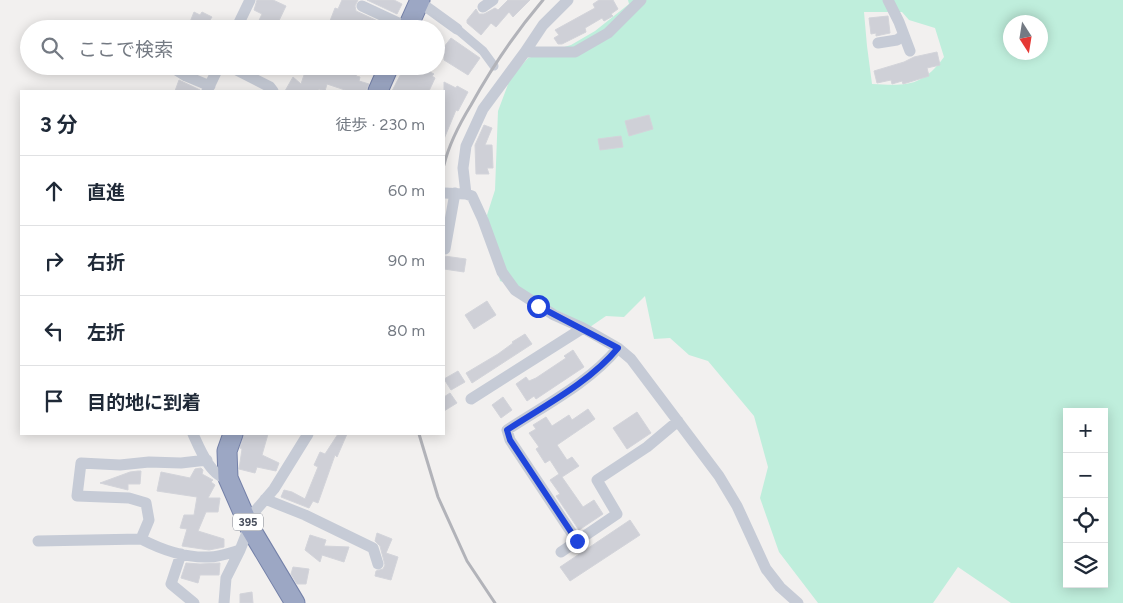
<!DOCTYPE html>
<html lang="ja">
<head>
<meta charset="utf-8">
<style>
  body { margin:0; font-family:Figtree,"Noto Sans JP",sans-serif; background:#f6f6f7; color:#1f2937 }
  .controls { position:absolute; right:15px; bottom:15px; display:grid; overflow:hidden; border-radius:0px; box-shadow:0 2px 12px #0003 }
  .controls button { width:45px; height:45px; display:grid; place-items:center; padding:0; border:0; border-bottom:1px solid #e0e1e3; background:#fff; color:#1f2937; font:25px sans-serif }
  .compass { position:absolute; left:1003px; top:15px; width:45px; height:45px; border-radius:50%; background:#fff; box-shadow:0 2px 12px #0003; rotate:168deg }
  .stop { position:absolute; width:15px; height:15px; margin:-11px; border:4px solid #1f45db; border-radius:50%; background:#fff }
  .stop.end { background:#1f45db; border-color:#fff; box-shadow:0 1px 5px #0008 }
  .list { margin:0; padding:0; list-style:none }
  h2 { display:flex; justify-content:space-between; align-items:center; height:65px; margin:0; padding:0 20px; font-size:21px }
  h2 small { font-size:16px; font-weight:400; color:#747a83 }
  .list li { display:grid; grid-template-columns:32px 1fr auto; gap:15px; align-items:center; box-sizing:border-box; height:70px; padding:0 20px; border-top:1px solid #e0e1e3 }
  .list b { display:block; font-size:19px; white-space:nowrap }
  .list em { font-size:16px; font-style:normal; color:#747a83 }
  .icon { flex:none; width:28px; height:28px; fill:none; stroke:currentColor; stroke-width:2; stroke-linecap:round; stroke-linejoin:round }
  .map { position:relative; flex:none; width:1123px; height:603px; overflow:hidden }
  .search { position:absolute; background:#fff; box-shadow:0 2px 12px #0003; left:20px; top:20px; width:425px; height:55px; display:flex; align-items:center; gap:12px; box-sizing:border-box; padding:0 18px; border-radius:28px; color:#747a83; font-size:19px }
  .panel { position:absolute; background:#fff; box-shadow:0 2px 12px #0003; left:20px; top:90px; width:425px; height:345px; border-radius:0px }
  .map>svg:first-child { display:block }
</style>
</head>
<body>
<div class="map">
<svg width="1123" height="603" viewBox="0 0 1123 603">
  <rect width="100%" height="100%" fill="#f2f0ef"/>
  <path fill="#bfeedc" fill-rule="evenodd" d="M628,0h495v603h-112l-53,-36 -25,36h-115l-39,-51 -19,-54 8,-31 -14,-51 -46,-55 -19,-6 -19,-17 -16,1 -9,-43 -21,21 -18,-1 -16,11 -42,-21 -28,-18 -20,-7 -13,-66 8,-25 3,-79 12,-32 18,-21 43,-13 24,-14 34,-27zM864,12h38l7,8 26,8 9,29c-22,30 -38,29 -72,27l-5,-38zM1010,22h30v30h-30zM1067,412h37v172h-37z"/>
  <path fill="#cfd0d7" stroke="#d3d4da" d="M257,0h16l13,6 -11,23h-20l7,-15 -8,-4z
    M342,0h16l-3,6 1,5 26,12 -2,6h-27l-23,-8 5,-13 3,1z
    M367,0h27l8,4 -5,10z
    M508,0h22l-17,17 -4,-5 -13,15 -5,-4 -10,12 -14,-12v-3l9,-11 3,5h5l11,-6 3,2z
    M599,0h14l5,9 -7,5 2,2 -9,5 -2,-3 -17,10 1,4 -24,12h-4l-4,-6 5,-3 -4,-5 40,-22 -2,-4z
    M194,12l6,3 2,-3 10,5 -2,3 19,9h-25l-14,-7z
    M888,16l2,17 -14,3v-3l-5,1 -2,-16z
    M451,38l29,20 -12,17 -24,-15v-13z
    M937,52l3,13 -13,3 2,8 -26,8 -1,-3 -10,3 -1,-4 -14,3 -3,-12 30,-9 10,-5z
    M307,66h54l-5,10 4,1 -1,4 10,3 -3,7h-18l-21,-7 -2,7 -6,-2 -1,2h-33l8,-14 8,7z
    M405,66h28l-3,6 4,2 -2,2 3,2 -6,13h-37z
    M179,80l21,10v1h-25z
    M444,82l12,6 1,-2 11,6 -10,19 -2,-1 -12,29z
    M649,115l4,14 -24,7 -4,-15z
    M484,125l8,3 -7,17h7l1,23h-6l2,6h-13l-1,-29z
    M621,136l2,11 -23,3 -2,-11z
    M444,256l22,3 -2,13 -20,-3z
    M487,301l9,14 -22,14 -9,-14z
    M525,334l7,10 -60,39 -6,-10 32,-19 15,-11 -1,-1z
    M573,350l11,17 -48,32 -2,-3 -7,5 -11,-17 10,-7 3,4 7,-3 30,-20 -2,-2z
    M458,371l7,11 -14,8 -7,-11z
    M450,393l7,10 -13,8v-14z
    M503,397l9,13 -11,8 -9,-13z
    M588,409l7,10 -38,26 10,15 5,-3 7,9 -17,11 21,30 11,-7 9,14 -24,16 -23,-34 4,-2 -10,-14 9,-6 -9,-14 -5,3 -9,-14 3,-2 -10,-14 7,-4 -3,-4 13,-8 6,9 17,-11 3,5z
    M637,412l14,21 -24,16 -14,-21z
    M244,434h24l-6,21 17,8 -3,8 -19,-4 -2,6 -16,-4 3,-20 -2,-1z
    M338,434h9l-10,23 -2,-2 -17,48 -5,-2 -4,7 -28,-11 3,-7 8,2 13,7 13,-32 -4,-2 6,-13 5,2z
    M201,468l2,2 -1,4 11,6 -2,2 4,3 -7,13h12l-2,14h-12l-8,19 26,8v8l-15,3 -27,-4 5,-17 -7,-1 4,-13h10l3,-18 -40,-6 4,-19 29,6 5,-9z
    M138,471h3l-1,13h-12v6l-28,-7 30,-11z
    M630,520l10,15 -70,46 -10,-14z
    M377,533l15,6 -6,14 12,4 -7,23 -16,-4 1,-5 7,-2 2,-4 -5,-19 -5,-5z
    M310,535l16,5 -2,6 25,1 -5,15 -22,-7 -2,7 -15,-12z
    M186,563l14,1 20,-1 -1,12h-19l-2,8 -17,-5z
    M293,567l16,2 -3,15h-9l-6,-10z
    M252,592l1,11h-13v-9z"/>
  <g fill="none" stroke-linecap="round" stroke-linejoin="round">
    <defs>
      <path id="trunk" d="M407,29l13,-29
        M378,91l11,-25
        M233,434l-6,17 1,27 21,48 46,77"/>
    </defs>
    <use href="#trunk" stroke="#7480a8" stroke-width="21"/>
    <path stroke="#c6cbd6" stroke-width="9" d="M457,29l26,22 11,15"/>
    <path stroke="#c6cbd6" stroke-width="11" d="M417,0l40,29
      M888,0l11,22 11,29
      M362,6l45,21
      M483,7l10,-7
      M236,29l14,-29
      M878,43l19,-3 7,-5
      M525,52l18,-27 25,-25
      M170,66l16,10 24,10
      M229,66l41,21 3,4
      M207,91l12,-25
      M444,193l22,1 6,2 11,24 19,52 13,18 39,25 29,13 35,20 13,11 88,117 18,30 29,63 14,18 18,16
      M466,194l-3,-26 3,-22 17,-37 42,-57h50l33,-19 33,-33
      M445,249l10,-56
      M471,399l112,-71
      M193,434c6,13 18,44 35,44
      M265,499l40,16 68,33 5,16
      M141,539l8,-19 -3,-17 -17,-5 -52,-2 4,-33 39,2 29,-3 32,1 26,-3
      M38,541l103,-2c21,11 44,19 68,18 10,0 21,-4 31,-7
      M577,541l-67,-101 -3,-10c38,-25 82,-47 111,-82
      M561,552l56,-38 -20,-34 50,-33 31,-26
      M181,554l-10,30 23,19
      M224,603l2,-25 14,-28 16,-40 18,-21 34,-55"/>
    <use href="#trunk" stroke="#9ca7c4" stroke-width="19"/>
    <path stroke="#b2b3b9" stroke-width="3" d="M444,165c5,-21 16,-42 27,-60 21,-38 44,-72 72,-105
      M419,434l19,63 29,64 28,42"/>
  </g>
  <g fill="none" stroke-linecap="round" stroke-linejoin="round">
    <path stroke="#1f45db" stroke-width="6" d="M538,306l80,42c-28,34 -74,58 -111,82l3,10 67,101"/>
  </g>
  <g text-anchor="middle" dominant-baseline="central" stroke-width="4" stroke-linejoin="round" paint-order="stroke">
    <rect fill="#fff" stroke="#7f838d" stroke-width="1" x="233" y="513.5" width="30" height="17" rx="4"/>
    <g font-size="11" font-weight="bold" fill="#484e5c">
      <text x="248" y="522">395</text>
    </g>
  </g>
</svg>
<div class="controls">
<button>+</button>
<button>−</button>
<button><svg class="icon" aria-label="locate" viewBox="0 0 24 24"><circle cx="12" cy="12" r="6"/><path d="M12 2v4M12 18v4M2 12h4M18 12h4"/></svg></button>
<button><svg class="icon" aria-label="layers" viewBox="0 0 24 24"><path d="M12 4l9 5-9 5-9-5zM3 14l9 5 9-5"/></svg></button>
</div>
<svg class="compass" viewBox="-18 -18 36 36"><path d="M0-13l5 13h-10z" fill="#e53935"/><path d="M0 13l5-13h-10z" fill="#747a83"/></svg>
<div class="stop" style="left:538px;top:306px"></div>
<div class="stop end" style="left:577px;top:541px"></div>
<div class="search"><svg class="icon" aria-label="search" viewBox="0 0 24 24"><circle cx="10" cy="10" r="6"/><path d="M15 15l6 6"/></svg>ここで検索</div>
<section class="panel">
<h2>3 分<small>徒歩 · 230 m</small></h2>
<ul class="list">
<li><svg class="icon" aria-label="ahead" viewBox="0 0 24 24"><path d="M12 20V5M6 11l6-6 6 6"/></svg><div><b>直進</b></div><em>60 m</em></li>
<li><svg class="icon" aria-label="right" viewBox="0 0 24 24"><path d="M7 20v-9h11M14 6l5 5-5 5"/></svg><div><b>右折</b></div><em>90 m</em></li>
<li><svg class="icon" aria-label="left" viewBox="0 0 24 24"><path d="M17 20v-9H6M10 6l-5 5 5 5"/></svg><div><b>左折</b></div><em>80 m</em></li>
<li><svg class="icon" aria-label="arrive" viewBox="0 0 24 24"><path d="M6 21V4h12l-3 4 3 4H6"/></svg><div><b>目的地に到着</b></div></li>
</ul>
</section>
</div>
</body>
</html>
